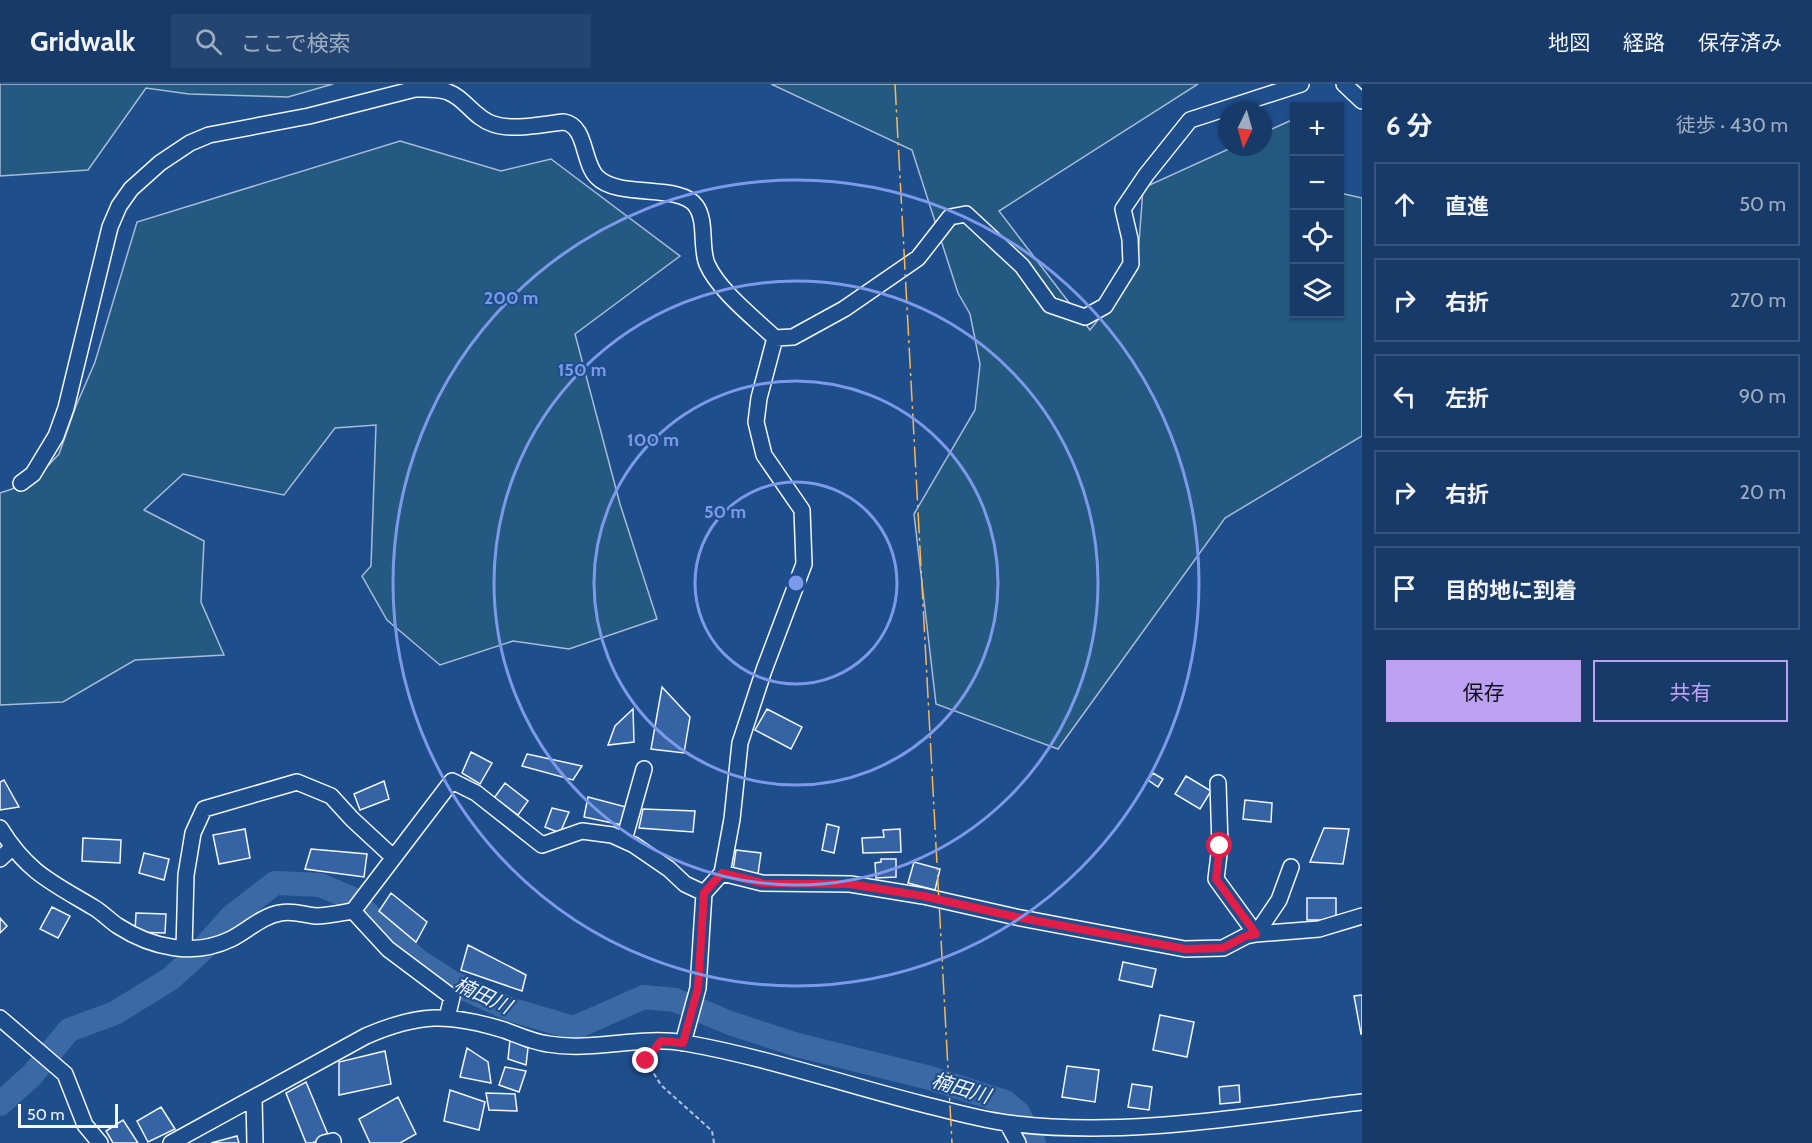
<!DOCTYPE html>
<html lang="ja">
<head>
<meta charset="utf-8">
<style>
  body { margin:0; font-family:Cabin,"Noto Sans JP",sans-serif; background:#244571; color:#f1f3f6 }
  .controls { position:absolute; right:18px; top:18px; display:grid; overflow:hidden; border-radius:0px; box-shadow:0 2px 4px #0004 }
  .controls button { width:54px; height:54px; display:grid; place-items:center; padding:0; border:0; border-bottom:2px solid #36547d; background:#173a69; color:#f1f3f6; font:30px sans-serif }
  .compass { position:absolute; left:1218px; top:18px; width:54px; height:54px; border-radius:50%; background:#173a69; box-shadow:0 2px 4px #0004; rotate:185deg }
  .scale { position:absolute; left:18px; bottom:15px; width:100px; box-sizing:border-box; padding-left:6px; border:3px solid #f2f6ff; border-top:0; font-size:16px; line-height:21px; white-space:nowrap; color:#f2f6ff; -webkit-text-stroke:4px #1f4e8c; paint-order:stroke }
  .stop { position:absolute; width:18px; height:18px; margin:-14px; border:4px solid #e11d48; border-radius:50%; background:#fff }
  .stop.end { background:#e11d48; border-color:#fff; box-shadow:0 2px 6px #0008 }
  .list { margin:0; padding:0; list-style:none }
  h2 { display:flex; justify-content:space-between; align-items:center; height:78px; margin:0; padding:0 24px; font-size:26px }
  h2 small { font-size:20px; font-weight:400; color:#9eadc0 }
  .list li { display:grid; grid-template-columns:39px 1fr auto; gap:18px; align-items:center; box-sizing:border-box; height:84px; margin:0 12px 12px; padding:0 12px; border:2px solid #36547d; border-radius:0px }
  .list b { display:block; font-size:22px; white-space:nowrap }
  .list em { font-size:20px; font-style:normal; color:#9eadc0 }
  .actions { display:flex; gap:12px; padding:18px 24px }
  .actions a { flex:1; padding:14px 0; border:2px solid #bca0f2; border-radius:0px; text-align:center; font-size:21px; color:#bca0f2 }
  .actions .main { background:#bca0f2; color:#111 }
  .icon { flex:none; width:33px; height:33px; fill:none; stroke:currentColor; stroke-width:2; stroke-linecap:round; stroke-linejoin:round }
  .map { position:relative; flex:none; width:1362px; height:1059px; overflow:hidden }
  header { display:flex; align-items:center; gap:36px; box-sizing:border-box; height:84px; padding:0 30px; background:#173a69; border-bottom:2px solid #36547d }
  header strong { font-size:28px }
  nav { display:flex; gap:33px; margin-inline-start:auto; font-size:21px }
  .search { width:420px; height:54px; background:#244571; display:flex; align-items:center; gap:15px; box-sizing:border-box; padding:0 21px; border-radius:0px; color:#9eadc0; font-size:22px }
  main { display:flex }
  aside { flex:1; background:#173a69 }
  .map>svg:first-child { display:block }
</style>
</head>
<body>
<header>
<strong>Gridwalk</strong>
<div class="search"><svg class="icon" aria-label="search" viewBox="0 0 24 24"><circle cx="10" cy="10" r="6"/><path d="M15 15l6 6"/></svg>ここで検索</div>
<nav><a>地図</a><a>経路</a><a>保存済み</a></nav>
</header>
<main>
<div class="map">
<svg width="1362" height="1059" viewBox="0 0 1362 1059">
  <rect width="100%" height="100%" fill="#1f4e8c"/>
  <path fill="#245a82" stroke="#a8bbd7" stroke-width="1.5" d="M0,0h333l-45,13 -99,-3 -43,-6 -58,82 -88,6z
    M771,0h427l-199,127 91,119 47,-60 6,-82 90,-41h30v-14l31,-14v195h46v-121l22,5v238l-137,82 -167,231 -122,-45 -22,-190 61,-104 5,-46 -10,-50 -12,-21 -46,-143z
    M400,57l101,30 50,-12 129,97 -105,78 45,170 37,115 -88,30 -56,-8 -73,24 -53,-45 -25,-44 9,-10 5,-141 -41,3 -51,67 -101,-21 -39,36 60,31 -3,61 23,53 -89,5 -72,42 -63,3v-212l12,-4 30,-17 17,-18 17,-48 19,-44 42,-140z"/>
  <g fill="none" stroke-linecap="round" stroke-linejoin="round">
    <path stroke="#3b69a3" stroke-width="24" d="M0,1020l32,-29 37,-45 46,-17 55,-34 30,-27 32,-36 43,-33 45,2 31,13 66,62 36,23 56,26 65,19 70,-31 31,3 55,23 67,22 133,33 75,24 13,11 16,30"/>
  </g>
  <path fill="#3563a3" stroke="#f2f6ff" stroke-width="1.5" d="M662,603l28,30 -6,36 -33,-4z
    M633,625l1,33 -26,3 7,-19z
    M767,625l35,18 -11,22 -36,-19z
    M471,668l21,11 -12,21 -18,-11z
    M527,670l55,12 -9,14 -51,-14z
    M1153,689l10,6 -5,8 -10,-7z
    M1186,692l25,15 -11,18 -25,-15z
    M4,696l15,27 -19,3v-28z
    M384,697l5,18 -29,11 -6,-16z
    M505,699l23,18 -10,14 -24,-17z
    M588,713l38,10 -4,18 -38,-8z
    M1245,716l27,3 -1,19 -28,-3z
    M552,724l17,4 -9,21 -15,-6z
    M643,725l52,2 -2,21 -54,-4z
    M827,740l12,3 -5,26 -12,-3z
    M1324,744l25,1 -6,35 -33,-2z
    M245,745l5,29 -31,6 -6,-29z
    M900,745l1,23 -38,1 -1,-15 22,-1 -1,-7z
    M83,754l38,2 -1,23 -38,-2z
    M311,765l56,5 -3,23 -59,-8z
    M736,766l25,3 -3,21 -25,-3z
    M144,769l25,6 -5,21 -25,-7z
    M881,775h15v18l-20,1 -1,-15 6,-1z
    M914,778l26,7 -5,21 -27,-7z
    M391,809l36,29 -11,20 -37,-31z
    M1307,814h29v22h-29z
    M52,823l18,9 -12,22 -18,-9z
    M136,829l30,1 -1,19 -30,-1z
    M0,834l7,8 -7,7z
    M468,861l58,30 -4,16 -61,-21z
    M1123,878l33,7 -4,18 -33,-7z
    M1362,911v39h-1l-7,-38z
    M1160,931l34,7 -7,35 -34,-7z
    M510,956l18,8 -2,17 -18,-6z
    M467,964l21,14 3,21 -31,-6z
    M385,967l6,33 -52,11v-33z
    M1067,982l32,4 -4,32 -33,-5z
    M505,983l21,4 -7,21 -20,-7z
    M306,998l23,55 -17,6h-6l-20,-50z
    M1132,1000l20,3 -3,23 -21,-3z
    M1239,1001l1,17 -20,2 -1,-17z
    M450,1006l35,12 -6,28 -35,-9z
    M486,1009l29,1 2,17 -28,-1z
    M398,1013l18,37 -16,9h-30l-11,-24z
    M161,1023l14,22 -27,13 -11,-21z
    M123,1036l15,23h-25l-7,-12z
    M237,1052l2,7h-28z"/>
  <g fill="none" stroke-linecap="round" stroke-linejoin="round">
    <defs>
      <path id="minor" d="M1344,0l18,17
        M21,399l12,-9 23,-38 10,-28 44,-181 9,-21 12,-17 29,-26 30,-20 19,-8 100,-19 106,-27c10,0 23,-1 33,3 17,6 26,26 45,32 21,7 49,0 71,-2 23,4 18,40 33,55 21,22 83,6 99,29 11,16 4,41 11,58 12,27 47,54 68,74l18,-1 51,-28 74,-51 32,-41 16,-3 56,52 28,39 35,12 20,-11 26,-42 -1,-25 -7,-30 23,-34 44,-55 111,-36
        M1218,699l2,63 -4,33 40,55 23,-34 12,-33
        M0,744c27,44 51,54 93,79 9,5 17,14 25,19 34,22 76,31 113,13 16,-8 31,-23 49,-26 13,-3 24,2 36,3 12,0 25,-3 37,-5l99,-130 24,12 66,52 40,-14 30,4 22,10 35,24 16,15 19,9
        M624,756l20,-71
        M0,775l13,-12
        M722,789l40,10 88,1 73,12 93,21 169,32 38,-1 23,-12 10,-2 63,-5 43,-13
        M353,827l35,38 64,48 -5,21
        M184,865l2,-74 7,-42 11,-24 93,-27 34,14 21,23 41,38
        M0,934l65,56 20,51 15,18
        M683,959l15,-55 6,-95 18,-20 10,-54 8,-76 24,-73 40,-106 -2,-54 -38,-55 -8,-33 3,-24 16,-60
        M254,1014l1,45
        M1007,1039l11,20
        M171,1059l195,-107c53,-23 83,-23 138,-6 14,5 29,12 44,14 46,8 91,-9 137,-1 80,14 158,41 237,61 28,7 56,15 85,19 117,15 238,-7 355,-21
        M324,1059l9,-2"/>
    </defs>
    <use href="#minor" stroke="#f2f6ff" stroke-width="18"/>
    <path stroke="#b3c4dc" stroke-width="2" stroke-dasharray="4.5 3" stroke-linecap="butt" d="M651,971l-5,6 15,24 51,46 2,12"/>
    <use href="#minor" stroke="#1f4e8c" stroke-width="15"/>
    <path stroke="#ffb74d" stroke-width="1.5" stroke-dasharray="21 4.5 3 4.5" stroke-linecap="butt" d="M895,0l57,1059"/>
  </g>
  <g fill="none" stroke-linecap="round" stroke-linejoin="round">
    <path stroke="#e11d48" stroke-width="8" d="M646,977l15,-20 22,2 15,-55 6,-95 18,-20 40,10 88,1 73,12 93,21 169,32 38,-1 23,-12 10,-2 -40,-55 4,-33"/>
  </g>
  <g fill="none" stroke="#7d9aea" stroke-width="3">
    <circle cx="796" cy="499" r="101"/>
    <circle cx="796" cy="499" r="202"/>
    <circle cx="796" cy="499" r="302"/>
    <circle cx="796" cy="499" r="403"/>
  </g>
  <g text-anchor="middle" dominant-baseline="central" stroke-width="4.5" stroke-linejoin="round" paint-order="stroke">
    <g font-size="20" font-style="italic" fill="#f2f6ff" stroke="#1f4e8c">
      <text transform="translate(483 911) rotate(25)">楠田川</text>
      <text transform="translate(961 1004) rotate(17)">楠田川</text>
    </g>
  </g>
  <circle cx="796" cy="499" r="9" fill="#7d9aea" stroke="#1f4e8c" stroke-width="3"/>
  <g font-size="18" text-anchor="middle" font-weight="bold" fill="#7d9aea" stroke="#1f4e8c" stroke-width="4.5" stroke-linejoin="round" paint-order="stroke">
    <text x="511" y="220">200 m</text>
    <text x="582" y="292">150 m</text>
    <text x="653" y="362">100 m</text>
    <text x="725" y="434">50 m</text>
  </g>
</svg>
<div class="controls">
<button>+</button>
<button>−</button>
<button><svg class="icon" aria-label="locate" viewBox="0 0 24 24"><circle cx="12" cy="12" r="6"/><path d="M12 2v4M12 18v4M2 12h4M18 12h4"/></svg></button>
<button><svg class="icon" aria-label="layers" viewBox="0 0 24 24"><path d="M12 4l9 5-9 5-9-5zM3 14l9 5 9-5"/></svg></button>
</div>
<svg class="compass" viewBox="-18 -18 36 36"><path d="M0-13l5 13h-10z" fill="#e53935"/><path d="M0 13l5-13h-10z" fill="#9eadc0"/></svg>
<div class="scale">50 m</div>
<div class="stop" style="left:1220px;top:762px"></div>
<div class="stop end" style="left:646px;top:977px"></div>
</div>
<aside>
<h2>6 分<small>徒歩 · 430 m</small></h2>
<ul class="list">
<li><svg class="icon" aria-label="ahead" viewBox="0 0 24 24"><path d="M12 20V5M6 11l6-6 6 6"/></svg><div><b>直進</b></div><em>50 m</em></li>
<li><svg class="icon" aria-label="right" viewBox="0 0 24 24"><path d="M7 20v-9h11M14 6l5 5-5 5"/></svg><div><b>右折</b></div><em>270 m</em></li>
<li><svg class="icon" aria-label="left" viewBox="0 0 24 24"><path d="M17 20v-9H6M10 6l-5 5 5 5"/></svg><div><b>左折</b></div><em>90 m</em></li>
<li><svg class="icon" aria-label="right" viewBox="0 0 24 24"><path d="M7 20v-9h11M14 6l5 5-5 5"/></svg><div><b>右折</b></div><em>20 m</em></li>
<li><svg class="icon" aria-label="arrive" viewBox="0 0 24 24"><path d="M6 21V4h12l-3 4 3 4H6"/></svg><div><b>目的地に到着</b></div></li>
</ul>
<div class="actions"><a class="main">保存</a><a>共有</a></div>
</aside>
</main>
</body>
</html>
